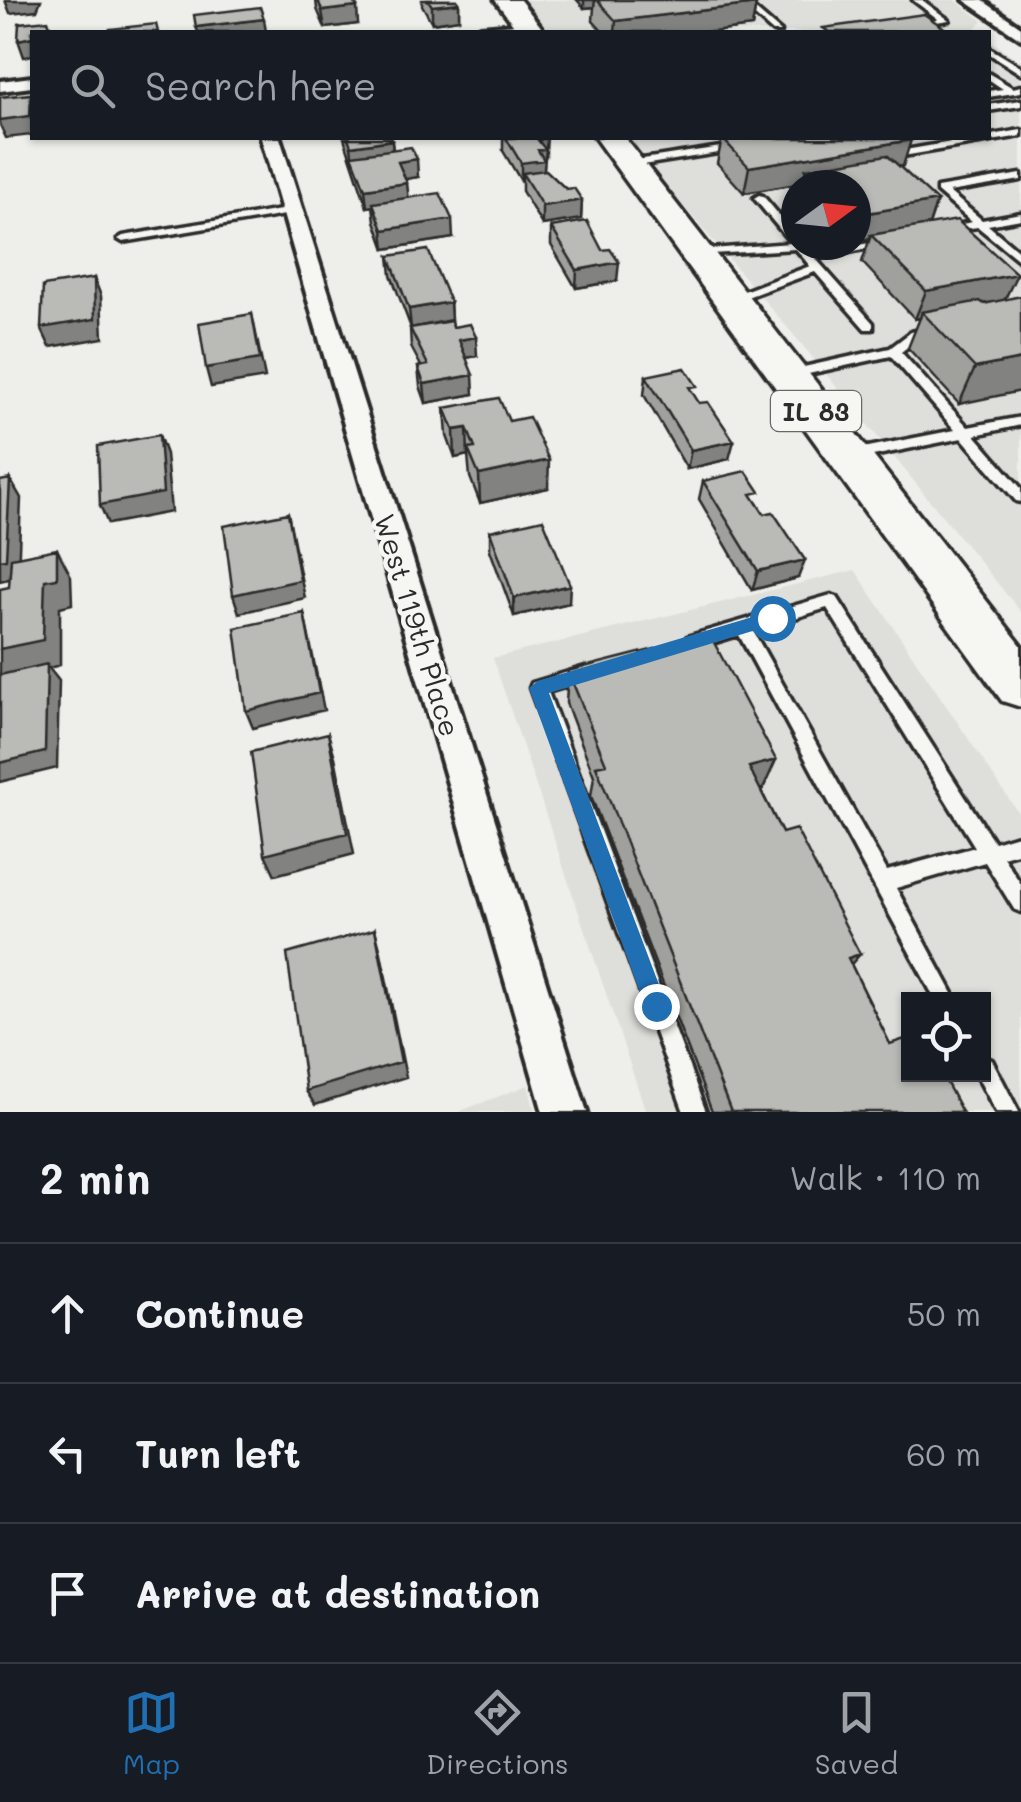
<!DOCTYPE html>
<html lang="en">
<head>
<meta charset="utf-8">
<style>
  body { margin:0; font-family:Mali,sans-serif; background:#20242c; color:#f1f3f6 }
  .controls { position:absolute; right:30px; bottom:30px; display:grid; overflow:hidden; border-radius:0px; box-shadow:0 2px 8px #0004 }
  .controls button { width:90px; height:90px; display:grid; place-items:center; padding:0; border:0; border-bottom:2px solid #363941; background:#171b24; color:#f1f3f6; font:50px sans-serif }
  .compass { position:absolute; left:781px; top:170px; width:90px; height:90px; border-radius:50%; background:#171b24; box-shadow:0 2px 8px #0004; rotate:75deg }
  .stop { position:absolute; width:30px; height:30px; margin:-22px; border:8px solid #1f6fb2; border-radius:50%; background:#fff }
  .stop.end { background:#1f6fb2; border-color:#fff; box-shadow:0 2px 10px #0008 }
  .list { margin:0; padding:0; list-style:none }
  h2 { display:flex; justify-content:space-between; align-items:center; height:130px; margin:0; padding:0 40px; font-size:42px }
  h2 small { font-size:32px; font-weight:400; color:#9ea1a6 }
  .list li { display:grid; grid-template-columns:65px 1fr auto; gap:30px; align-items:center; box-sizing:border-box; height:140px; padding:0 40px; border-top:2px solid #363941 }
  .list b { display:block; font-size:38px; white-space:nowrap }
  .list em { font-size:32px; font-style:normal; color:#9ea1a6 }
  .icon { flex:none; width:55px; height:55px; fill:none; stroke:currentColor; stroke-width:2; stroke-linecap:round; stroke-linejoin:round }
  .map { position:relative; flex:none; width:1021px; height:1112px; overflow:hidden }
  .search { position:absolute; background:#171b24; box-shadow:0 2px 8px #0004; left:30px; right:30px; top:30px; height:110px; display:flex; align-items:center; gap:25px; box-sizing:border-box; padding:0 35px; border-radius:0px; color:#9ea1a6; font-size:38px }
  .sheet { height:550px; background:#171b24 }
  nav { display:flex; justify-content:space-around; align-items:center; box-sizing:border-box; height:140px; border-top:2px solid #363941; background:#171b24; font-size:28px; color:#9ea1a6 }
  nav a { display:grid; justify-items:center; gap:5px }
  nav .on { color:#1f6fb2 }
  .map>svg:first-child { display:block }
</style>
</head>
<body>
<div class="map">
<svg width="1021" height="1112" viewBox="0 0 1021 1112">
  <rect width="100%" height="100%" fill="#eeeeea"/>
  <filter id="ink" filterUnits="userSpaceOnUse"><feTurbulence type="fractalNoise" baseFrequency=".01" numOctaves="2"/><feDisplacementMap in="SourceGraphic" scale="20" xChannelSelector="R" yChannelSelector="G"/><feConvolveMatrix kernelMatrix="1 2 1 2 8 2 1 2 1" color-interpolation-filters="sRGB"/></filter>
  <g filter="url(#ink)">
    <path fill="#dededb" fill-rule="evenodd" d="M521,0h434l28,21 -8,7 5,4h-434z
      M989,39l32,23v550l-217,-265 -179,-209h363zM796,185h60v60h-60z
      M855,570l166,247v295h-375l-153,-454zM908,999h76v75h-76z
      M528,1085l7,27h-77z"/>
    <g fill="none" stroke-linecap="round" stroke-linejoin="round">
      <defs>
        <path id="service" d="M737,0h7l37,32h-8z
          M913,0h9l27,20 -39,6v-4l28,-3z
          M988,47l33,20v7l-33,-21z
          M988,73l25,15 8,-2v6l-33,5v-6l15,-2 -15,-10z
          M1021,100v6l-33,5v-6z
          M1021,130v6l-118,20 -22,-18h10l14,12z
          M740,144l5,3 -2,2 -113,18 -5,-3 5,-3z
          M1021,174v6l-72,12 33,28 39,-7v6l-33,6 33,28v9l-43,-35 -37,5v-4l31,-6 -35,-30v-4z
          M759,195l4,1 33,39v10h8l7,8 76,-13v4l-71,15 57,64v6h-8l-50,-57 -79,29h-8v-4l82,-31 -14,-17 -103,6v-4l4,-1 94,-7 -37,-45z
          M293,208l4,1v4l-174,29 -5,-3 5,-3z
          M929,328l6,4 -2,3 -14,3 -18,14 67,75 53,-10v8l-46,10 46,53v14l-5,-1 -54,-63 -109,22 -5,-2 -2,-3 7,-5 102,-20 -64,-74 -101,22 -6,-4 6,-4 100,-22 21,-16z
          M831,595l6,2 157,245 27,-8v18l-18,5 18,27v28l-7,-3 -29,-47 -89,26 60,111h-21l-196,-364 -46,14 -6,-2 -2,-5 2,-5 6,-2zM827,608l148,239 -88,24 -134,-240z
          M585,667l6,2 2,5 -2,5 -43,13 158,420h-22l-154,-424 2,-5z
          M984,1057l8,3 27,52h-23l-20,-38h8z"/>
        <path id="minor" d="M964,0h18l39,27v12z
          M528,23l8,5 -2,3 -61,1 8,-5z
          M32,77v10l-32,4v-10z
          M261,138h19l307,974h-44z"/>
        <path id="primary" d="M495,0h25l25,32h-26z
          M595,138h30l396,507v62l-19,-6z"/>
      </defs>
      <use href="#service" stroke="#2b2b2b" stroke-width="7"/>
      <use href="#minor" stroke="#2b2b2b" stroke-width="8"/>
      <use href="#primary" stroke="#2b2b2b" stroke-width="7"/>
      <use href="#service" fill="#f6f6f2" fill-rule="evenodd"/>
      <use href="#minor" fill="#f6f6f2" fill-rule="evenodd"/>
      <use href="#primary" fill="#f6f6f2" fill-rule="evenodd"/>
    </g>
    <path fill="#a0a09d" stroke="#2b2b2b" stroke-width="2.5" d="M316,0h37l5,24 -33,4 -8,-19z
      M422,0h35l2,3v16l-27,4 -10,-18z
      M577,0h175l4,4 -4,23 -39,5h-110l-10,-11 1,-14 -10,1z
      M344,138h47l2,11 25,28 -12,2 2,18 45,41 -68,11 -10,-28 -2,-15 -6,1z
      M503,138h43v18h-2v14l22,19 16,11 -1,19 -39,6 -20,-34v-10h-1l-18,-30z
      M722,138l181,28 -3,1 29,58 76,75 16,-4 -62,108 -51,-56 12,-30 -5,1 -53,-57 8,-24 -14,-53h-54l1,-2 -59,10 -27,-30z
      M551,227l66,54 -41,7 -25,-43z
      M389,256l61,46 1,18 -40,8 -20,-53z
      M453,327l24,29 -11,2 8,36 -48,9 -6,-17 -2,-19 3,-1 -10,-19 -1,-19z
      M646,376l83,83 -42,10 -43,-74z
      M445,408l64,13 39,67 -68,15 -10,-26 -2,-22 -13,3 -8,-22z
      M703,481l54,22 41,75 -46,12 -53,-91z
      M490,531l79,72 -55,13 -24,-66z
      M568,671l195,118 -2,1 21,43 78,121 -9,10 39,80 72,68h-250l-121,-316 3,-20 -28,-73z"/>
    <path fill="#828280" stroke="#2b2b2b" stroke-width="2.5" d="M5,0h36l-4,10 -27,3z
      M584,0h11l-1,7 -10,1z
      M459,3v16l-27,4v-17z
      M756,4l-4,23 -39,5h-98l1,-11z
      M357,7l1,17 -33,4 -3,-17z
      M264,19l2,13h-68l-2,-5z
      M32,37v18l-8,2 -6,-17z
      M31,94l1,41 -26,3 -6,-13v-18z
      M547,138l-4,40 -21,-5v8h-1v-18l17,-23z
      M392,140l1,18 -41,-3 1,8 -2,-17z
      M911,140l-8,26 -85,15 -12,-12 -3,14 -59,10 5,-26z
      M417,159l1,18 -18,3 -2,-18z
      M407,183l2,18 -42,6 -2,-18z
      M582,200l-1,19 -39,6v-19z
      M937,201l-9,27 -57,7 -1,3 -14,3v-26z
      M452,219l1,19 -68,11 -2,-19z
      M619,262l-2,19 -41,7 1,-18z
      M1017,274l-13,27 -82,11 -2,6 -5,1 11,-28z
      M94,278l7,18 2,42 -53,9 -9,-19z
      M450,302l1,18 -40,8 -2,-19z
      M252,314l13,64 -54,9 -5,-19z
      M476,337l1,19 -17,3 -1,-19z
      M1021,359v32l-62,13 16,-36z
      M473,375l1,19 -48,9 -2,-19z
      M467,428l1,27 -13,3 -1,-28z
      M159,435l7,19 5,58 -63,12 -8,-19z
      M734,441l-5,18 -42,10 4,-19z
      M549,460l-1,28 -68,15 -1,-28z
      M10,479l11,19 -3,79 -18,4v-21z
      M288,513l17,85 -66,15 -6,-18z
      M57,549l14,27 1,28 -12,3v58l-11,3 10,13 -2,87 -57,14v-133z
      M805,560l-7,18 -46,12 6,-19z
      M570,585l-1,18 -55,13v-18z
      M304,613l20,97 -71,18 -7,-17z
      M328,733l7,24 19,97 -79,21 -10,-21z
      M776,760l-13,29 -26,7 12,-29z
      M375,929l5,19 26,129 -91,28 -9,-14z
      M860,954l-20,23 8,-19z"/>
    <path fill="#babab7" stroke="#2b2b2b" stroke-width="2.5" d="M318,0h35l4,7 -35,4z
      M428,0h29l2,3 -27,3z
      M597,0h155l4,4 -140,17z
      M260,7l4,12 -68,8 -2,-12z
      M924,14l26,18h-121l-6,-4z
      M48,20l4,12h-20v5l-14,3 1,-17z
      M156,24l2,8h-47l-1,-3z
      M31,94l-1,22 -30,4v-23z
      M348,138h43l1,2 -41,6z
      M506,138h40l-8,2 7,9 -7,1 6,10 -23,3z
      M722,138h186l3,2 -162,27z
      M411,147l6,12 -19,3 9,21 -42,6 -13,-34z
      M887,155l50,46 -81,14v-30h-34l-16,-16z
      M546,170l20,19 8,-1 8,12 -40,6 -20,-33z
      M440,193l12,26 -69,11 -10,-27z
      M957,220l60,54 -91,17 -55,-56z
      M587,221l15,29 8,-1 9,13 -42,8 -26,-43z
      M428,250l22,52 -41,7 -20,-53z
      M94,278l1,41 -54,9 2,-42z
      M1021,296v63l-46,9 -53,-56 58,-11 4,3z
      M252,314l8,45 -54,9 -7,-45z
      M451,321l2,6 17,-3 6,13 -17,3 14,35 -49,9 -6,-17 10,-2 -18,-37z
      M685,368l12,18 -8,1 10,16 9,-1 26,39 -43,9 -45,-74z
      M499,398l10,23 20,-4 20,43 -70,15 -11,-26 7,-1 -8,-20 -13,2 -9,-22z
      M159,435l4,58 -63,12 -2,-59z
      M746,471l14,21 -9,2 13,20 9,-2 32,48 -47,11 -55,-90z
      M10,479l-4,80 -6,1v-79z
      M288,513l12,67 -67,15 -9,-69z
      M543,519l27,66 -56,13 -24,-67z
      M57,549v29l-12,2 -2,60 -43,9v-60l9,-2 2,-29z
      M304,613l15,80 -73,18 -11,-83z
      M710,635l66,125 -27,7 33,66 14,-4 64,125 -12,4 42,86 18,-6v36h34l20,38h-231l-135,-346 10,-2 -38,-93z
      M47,664l-2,88 -45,11v-88z
      M328,733l19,100 -82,21 -14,-102z
      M375,929l26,133 -95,29 -19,-137z"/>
  </g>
  <path fill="#1f6fb2" d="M772,611l9,7 -2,5 -230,70 118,313 -3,8 -8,3 -8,-3 -3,-8 -116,-318 9,-7z"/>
  <g text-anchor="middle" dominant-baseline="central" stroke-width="9" stroke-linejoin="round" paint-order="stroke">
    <rect fill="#f6f6f2" stroke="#686867" stroke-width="2.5" x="771" y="391" width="90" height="40" rx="8"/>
    <g font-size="25" font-weight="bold" fill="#2b2b2b">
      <text x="816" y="411">IL 83</text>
    </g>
    <g font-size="28" fill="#2b2b2b" stroke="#f6f6f2">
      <text transform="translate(418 625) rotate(73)">West 119th Place</text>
    </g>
  </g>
</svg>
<div class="controls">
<button><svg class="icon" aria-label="locate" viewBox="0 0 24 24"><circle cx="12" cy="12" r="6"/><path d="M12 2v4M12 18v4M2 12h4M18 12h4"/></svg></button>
</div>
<svg class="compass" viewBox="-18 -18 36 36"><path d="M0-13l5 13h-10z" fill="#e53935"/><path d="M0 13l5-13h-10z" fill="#9ea1a6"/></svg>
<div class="stop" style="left:772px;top:618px"></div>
<div class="stop end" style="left:656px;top:1006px"></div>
<div class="search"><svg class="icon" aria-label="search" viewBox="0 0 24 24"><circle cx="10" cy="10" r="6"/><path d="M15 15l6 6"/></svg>Search here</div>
</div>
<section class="sheet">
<h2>2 min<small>Walk · 110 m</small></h2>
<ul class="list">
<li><svg class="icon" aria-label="ahead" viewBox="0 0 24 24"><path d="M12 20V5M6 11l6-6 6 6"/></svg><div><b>Continue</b></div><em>50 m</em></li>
<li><svg class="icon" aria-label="left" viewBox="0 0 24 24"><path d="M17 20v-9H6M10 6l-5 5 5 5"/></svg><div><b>Turn left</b></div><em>60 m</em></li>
<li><svg class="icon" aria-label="arrive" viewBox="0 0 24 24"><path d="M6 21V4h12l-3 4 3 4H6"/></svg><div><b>Arrive at destination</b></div></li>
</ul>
</section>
<nav>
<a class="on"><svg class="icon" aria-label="map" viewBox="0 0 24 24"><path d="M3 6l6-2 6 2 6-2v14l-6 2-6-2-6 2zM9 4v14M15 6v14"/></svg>Map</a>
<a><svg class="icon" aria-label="directions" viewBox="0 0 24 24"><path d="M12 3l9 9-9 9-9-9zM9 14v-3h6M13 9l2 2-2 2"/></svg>Directions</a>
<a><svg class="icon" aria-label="saved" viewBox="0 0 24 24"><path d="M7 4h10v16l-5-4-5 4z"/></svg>Saved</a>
</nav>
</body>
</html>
